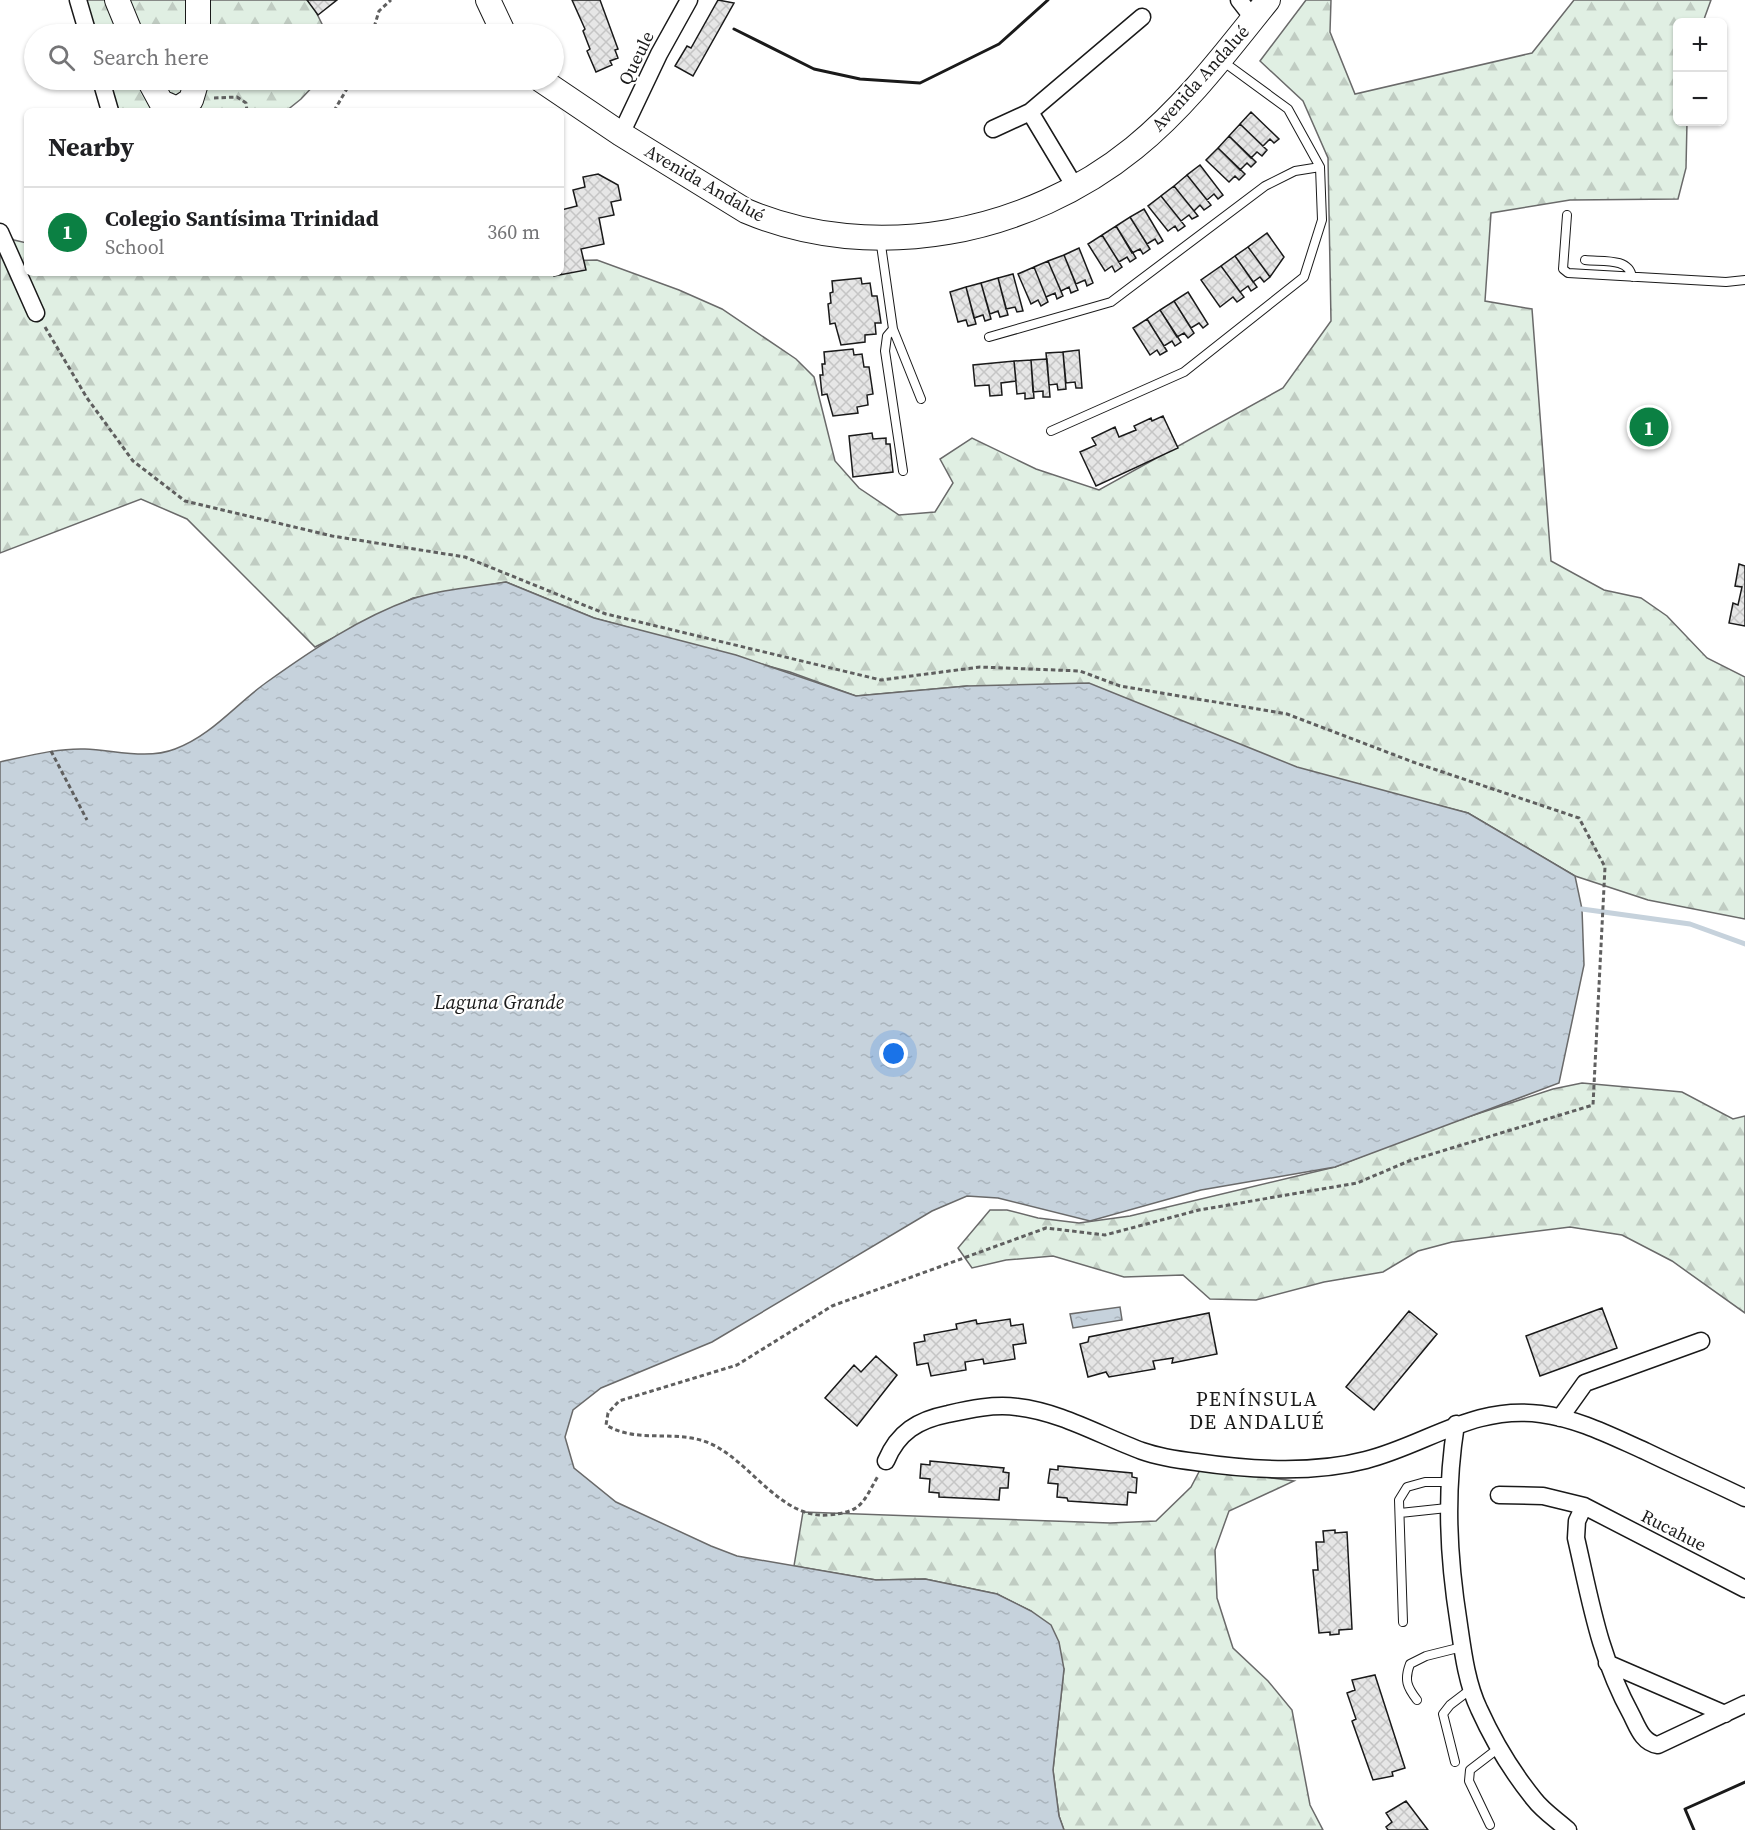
<!DOCTYPE html>
<html lang="en">
<head>
<meta charset="utf-8">
<style>
  body { margin:0; font-family:"Source Serif 4",serif; background:#f2f2f2; color:#202124 }
  .controls { position:absolute; right:18px; top:18px; display:grid; overflow:hidden; border-radius:9px; box-shadow:0 2px 4px #0004 }
  .controls button { width:54px; height:54px; display:grid; place-items:center; padding:0; border:0; border-bottom:2px solid #e0e0e0; background:#fff; color:#202124; font:30px sans-serif }
  .you { position:absolute; left:894px; top:1054px; width:21px; height:21px; margin:-15px; border:4px solid #fff; border-radius:50%; background:#1a73e8; box-shadow:0 0 0 9px #1a73e833 }
  .badge { display:grid; place-items:center; width:39px; height:39px; border-radius:50%; background:#0b8043; color:#fff; font-size:20px; font-weight:700 }
  .pin { position:absolute; translate:-50% -50%; border:3px solid #fff; box-shadow:0 2px 6px #0006 }
  .list { margin:0; padding:0; list-style:none }
  h2 { display:flex; justify-content:space-between; align-items:center; height:78px; margin:0; padding:0 24px; font-size:26px }
  h2 small { font-size:20px; font-weight:400; color:#757577 }
  .list li { display:grid; grid-template-columns:39px 1fr auto; gap:18px; align-items:center; box-sizing:border-box; height:90px; padding:0 24px; border-top:2px solid #e0e0e0 }
  .list b { display:block; font-size:22px; white-space:nowrap }
  .list p { margin:0; font-size:20px; white-space:nowrap; color:#757577 }
  .list em { font-size:20px; font-style:normal; color:#757577 }
  .icon { flex:none; width:33px; height:33px; fill:none; stroke:currentColor; stroke-width:2; stroke-linecap:round; stroke-linejoin:round }
  .map { position:relative; flex:none; width:1745px; height:1830px; overflow:hidden }
  .search { position:absolute; background:#fff; box-shadow:0 2px 4px #0004; left:24px; top:24px; width:540px; height:66px; display:flex; align-items:center; gap:15px; box-sizing:border-box; padding:0 21px; border-radius:33px; color:#757577; font-size:22px }
  .panel { position:absolute; background:#fff; box-shadow:0 2px 4px #0004; left:24px; top:108px; width:540px; height:168px; border-radius:9px }
  .map>svg:first-child { display:block }
</style>
</head>
<body>
<div class="map">
<svg width="1745" height="1830" viewBox="0 0 1745 1830">
  <defs>
    <pattern id="forest-firs" width="22" height="20" patternUnits="userSpaceOnUse" patternTransform="scale(1.5)"><rect width="22" height="20" fill="#e0efe3"/><path d="M5 1l3.5 6h-7zM16 11l3.5 6h-7z" fill="#c0ccc2"/></pattern>
    <pattern id="water-ripples" width="26" height="14" patternUnits="userSpaceOnUse" patternTransform="scale(1.5)"><rect width="26" height="14" fill="#c6d2dc"/><path d="M2 4q2-2 4 0t4 0M15 11q2-2 4 0t4 0" fill="none" stroke="#aab4bc"/></pattern>
    <pattern id="building-cross-hatch" width="8" height="8" patternUnits="userSpaceOnUse" patternTransform="scale(1.5)"><rect width="8" height="8" fill="#e6e6e6"/><path d="M0 0l8 8M0 8l8-8" fill="none" stroke="#c5c5c5"/></pattern>
  </defs>
  <rect width="100%" height="100%" fill="#fff"/>
  <path fill="url(#forest-firs)" stroke="#6a6a6a" stroke-width="1.5" d="M83,0h227l17,34h-238z
    M1306,0h25l-1,32 25,62 177,-41 42,-53h137l-8,22h-25v100h9l-1,46 -8,31 -108,1 -79,13 -6,88 47,8 19,252 53,29 37,8 26,18 40,42 38,19v242l-97,-19 -73,-24 -107,-63 -501,-127 -111,10 -66,-24 -196,-54 -88,-36 -93,16 -98,49 -128,-128 -46,-20 -141,54v-322l14,9 13,3v30h534v-12l36,-1 82,30 43,19 74,50 18,18 21,84 24,27 40,27 36,-3 18,-29 -13,-24 32,-21 64,31 63,21 184,-102 48,-67 -3,-163 -25,-57 -43,-40z
    M97,80h222l-18,19 -15,12h-183z
    M1582,1083l100,9 51,27 12,-3v197l-73,-52 -50,-26 -52,-8 -118,15 -34,9 -35,21 -59,10 -68,18 -46,-1 -27,-24 -59,2 -71,-21 -47,4 -34,8 -14,-20 32,-38h17l31,8 41,5 51,-7 205,-49 93,-37 125,-41z
    M1201,1468l93,13 -65,30 -14,39 2,48 16,50 35,33 24,29 18,95 13,25h-259l-5,-14 -6,-46 11,-101 -33,-58 -34,-17 -72,-15 -49,1 -82,-14 9,-54 307,11 46,-2 35,-34z"/>
  <path fill="url(#water-ripples)" stroke="#6a6a6a" stroke-width="1.5" d="M506,582l88,36 142,37 120,41 111,-10 122,-3 208,84 171,46 107,63 7,33 2,56 -25,118 -224,84 -134,23 -111,31 -92,-23 -31,-2 -35,15 -220,131 -111,46 -28,22 -8,27 9,31 42,34 95,44 26,10 139,24 49,-1 72,15 34,17 20,14 8,17 5,27 -11,101 6,46 5,14h-1064v-1068c28,-6 57,-14 85,-13 29,1 62,11 90,0 36,-13 61,-45 92,-67 45,-32 92,-64 145,-83 29,-10 64,-12 94,-17z
    M1120,1307l2,13 -49,8 -3,-14z"/>
  <g fill="none" stroke-linecap="round" stroke-linejoin="round">
    <path stroke="#c6d2dc" stroke-width="5" d="M1582,909l108,15 55,20"/>
  </g>
  <path fill="url(#building-cross-hatch)" stroke="#1a1a1a" stroke-width="1.5" d="M307,0h30l-19,15z
    M572,0h28l18,49 -3,1 3,8 -8,3 2,4 -16,7 -9,-21 3,-2 -7,-18 2,-2z
    M718,0l16,3 -41,73 -18,-10 12,-20 4,2z
    M1251,112l28,27 -5,4 -4,-4 -7,7 -23,-22z
    M1240,124l27,26 -5,6 -5,-4 -6,6 -22,-22z
    M1229,136l27,26 -5,5 -4,-4 -7,7 -22,-22z
    M1218,148l27,26 -6,6 -4,-4 -6,6 -23,-22z
    M1200,165l23,30 -5,4 -4,-5 -7,6 -20,-25z
    M598,174l20,11 3,15 -10,2 3,13 -15,3 5,26 -23,5 5,21 -32,6 -4,-3h11v-63l16,-4 -4,-16 12,-3 -2,-10z
    M1187,175l24,30 -7,5 -4,-5 -6,6 -20,-25z
    M1174,186l24,30 -6,3 -3,-4 -8,6 -20,-25z
    M1161,196l24,30 -7,5 -3,-5 -7,5 -20,-25z
    M1144,209l19,32 -5,3 -3,-5 -8,5 -17,-27z
    M1130,217l20,32 -7,5 -3,-5 -8,4 -16,-27z
    M1116,226l20,32 -6,4 -3,-5 -8,5 -17,-27z
    M1267,233l17,24 -14,20 -22,-30z
    M1102,235l20,32 -7,5 -3,-6 -7,5 -17,-27z
    M1248,247l22,30 -6,5 -4,-5 -7,5 -18,-26z
    M1079,248l14,35 -6,3 -2,-6 -9,4 -12,-29z
    M1064,255l14,35 -7,3 -2,-6 -8,4 -13,-30z
    M1235,256l22,31 -6,4 -3,-5 -8,6 -19,-26z
    M1048,261l15,35 -6,3 -2,-6 -9,4 -12,-30z
    M1221,266l23,31 -7,5 -4,-5 -13,10 -19,-27z
    M1034,267l14,35 -7,4 -3,-6 -7,4 -13,-30z
    M1013,274l10,37 -6,1 -2,-5 -9,2 -8,-31z
    M861,278l1,6 8,-1 2,13h5l4,27h-6l1,11 -11,1v7l-24,3 -6,-22 -5,1 -2,-20 3,-1 -1,-10 3,-1 -1,-11z
    M998,278l10,37 -8,2 -2,-6 -8,3 -9,-31z
    M981,283l10,36 -6,2 -2,-6 -9,3 -8,-31z
    M966,287l10,37 -8,2 -2,-6 -8,2 -8,-30z
    M1188,292l20,32 -5,4 -4,-5 -8,5 -17,-27z
    M1174,301l20,32 -6,5 -4,-5 -7,4 -17,-27z
    M1160,310l21,32 -6,4 -3,-5 -8,5 -17,-27z
    M1147,319l20,32 -7,4 -3,-5 -7,5 -17,-27z
    M853,349l1,6 8,-1 2,13h5l4,27 -6,1 1,10 -11,2 1,6 -25,3 -6,-22 -5,1 -2,-20h3l-1,-11h3l-1,-12z
    M1079,350l3,38h-6l-1,-6 -9,1 -3,-31z
    M1063,352l3,37 -8,1 -1,-6 -8,1 -3,-32z
    M1047,359l3,38h-7v-6l-10,1 -2,-32z
    M1031,360l3,38 -9,1v-6l-8,1 -3,-33z
    M1014,361l2,20 -15,2 1,12 -12,1 -1,-11 -14,1 -2,-21z
    M1163,416l15,32 -82,38 -16,-34 16,-7 -4,-7 23,-11 4,10 17,-7 -2,-4 17,-8 1,3z
    M872,433l1,6 13,-1v6h4l3,28 -40,5 -4,-41z
    M1739,564l6,2v60l-16,-3 4,-20 5,2 4,-18 -7,-1z
    M1602,1308l15,40 -77,28 -14,-40z
    M1409,1311l28,23 -63,76 -28,-23z
    M1209,1313l8,41 -45,9 1,-5 -20,3 2,8 -46,8 -3,-5 -18,5 -8,-33 8,-2 1,-5z
    M1010,1319l1,7 12,-2 3,19 -13,2 2,14 -31,5 -1,-5 -18,3 1,8 -35,6 -3,-13 -11,2 -3,-22 11,-2 -1,-6 33,-6 -1,-5 20,-4 1,4z
    M876,1356l21,19 -40,51 -32,-28 29,-33 7,7z
    M930,1461l74,7 -1,4 6,1 -1,15h-8l-1,12 -60,-3v-4l-10,-1 1,-13 -10,-1 1,-14 9,1z
    M1058,1466l74,7v4l5,1 -1,15 -8,-1 -1,13 -59,-4 -1,-3 -10,-1 1,-13 -10,-1 2,-14 8,1z
    M1335,1530v3l12,-1 5,97 -13,1v4l-9,1v-3l-11,1 -6,-63h5l-2,-28h8l-1,-11z
    M1375,1675l30,93 -13,4 1,4 -20,4 -21,-59 4,-2 -9,-26 8,-3 -3,-10z
    M1406,1801l22,29h-40l-2,-3 6,-5 -6,-9z"/>
  <g fill="none" stroke-linecap="round" stroke-linejoin="round">
    <defs>
      <path id="lane" d="M1567,215l-4,54 5,4 158,9 19,-2
        M880,238l13,91 28,70
        M1585,260c16,2 44,-3 47,17
        M893,329l-6,7 -2,15 18,120
        M989,337l122,-35 154,-116 30,-15 25,-4
        M1051,431l133,-59 120,-95 18,-57 -2,-53 -32,-58 -67,-49
        M1400,1513l47,-5
        M1403,1622l-4,-122 8,-13 18,-5h23
        M1417,1700c-10,-13 -13,-20 -7,-36l16,-8 36,-9
        M1455,1762l-12,-48 7,-9 21,-16
        M1490,1825l-21,-44 1,-11 30,-23"/>
      <path id="street" d="M78,0l10,34
        M1239,0l14,18
        M101,80l9,31
        M1030,112l45,75
        M993,129l37,-17 112,-95
        M621,134l38,-80 30,-54
        M0,232l36,81
        M1560,1418l25,-35 116,-42
        M1456,1424c-11,69 -8,132 3,201 4,28 8,59 20,84 14,31 34,64 55,90 9,12 23,21 34,31
        M886,1461c12,-29 32,-41 62,-47 22,-5 46,-10 69,-7 44,5 84,29 125,44 17,6 37,9 54,11 54,8 117,12 170,-2 62,-16 107,-55 175,-46 38,5 70,22 104,37 33,16 67,31 100,47
        M1499,1495l44,1 41,10 161,83
        M1584,1506l-7,15 -1,17c15,65 23,118 56,178 6,12 11,27 26,29l87,-41
        M1607,1663l118,51"/>
      <path id="secondary" d="M117,0l14,34
        M198,0v34
        M488,0l16,34
        M149,80l12,22 16,7 14,-9 6,-20
        M541,80l80,54 125,77c128,54 282,23 388,-63 52,-42 93,-97 134,-148"/>
    </defs>
    <use href="#lane" stroke="#1a1a1a" stroke-width="10"/>
    <use href="#street" stroke="#1a1a1a" stroke-width="19"/>
    <use href="#secondary" stroke="#1a1a1a" stroke-width="26"/>
    <path stroke="#5f5f5f" stroke-width="3" stroke-dasharray="4.5 3" stroke-linecap="butt" d="M372,34l7,-23 12,-11
      M214,98l23,-1 9,6 1,8
      M334,111l18,-31
      M45,327l42,71 46,63 52,40 147,35 133,21 141,57 275,66 99,-13 100,4 40,15 167,28 126,48 166,56 26,49 -12,238 -184,56 -52,22 -158,27 -94,25 -59,-7 -214,78 -95,59 -118,36 -11,12 -2,12c31,19 70,4 103,18 42,18 71,76 119,72 34,-3 34,-11 50,-39
      M51,751l36,69"/>
    <use href="#lane" stroke="#fff" stroke-width="8"/>
    <use href="#street" stroke="#fff" stroke-width="16"/>
    <use href="#secondary" stroke="#fff" stroke-width="24"/>
    <path stroke="#1a1a1a" stroke-width="3" d="M734,29l80,40 46,10 60,4 79,-39 49,-44
      M1694,1830l-9,-21 60,-27"/>
  </g>
  <g text-anchor="middle" dominant-baseline="central" stroke-width="4.5" stroke-linejoin="round" paint-order="stroke">
    <g font-size="18" fill="#1a1a1a" stroke="#fff">
      <text transform="translate(636 58) rotate(-64)">Queule</text>
      <text transform="translate(1200 78) rotate(-48)">Avenida Andalué</text>
      <text transform="translate(705 183) rotate(30)">Avenida Andalué</text>
      <text transform="translate(1674 1530) rotate(27)">Rucahue</text>
    </g>
    <g font-size="20" font-style="italic" fill="#1a1a1a" stroke="#fff">
      <text x="499" y="1002">Laguna Grande</text>
    </g>
    <g font-size="20" letter-spacing="1.5" fill="#1a1a1a" stroke="#fff">
      <text x="1257" y="1399">PENÍNSULA<tspan x="1257" dy="23">DE ANDALUÉ</tspan></text>
    </g>
  </g>
</svg>
<div class="controls">
<button>+</button>
<button>−</button>
</div>
<div class="you"></div>
<div class="pin badge" style="left:1649px;top:427px">1</div>
<div class="search"><svg class="icon" aria-label="search" viewBox="0 0 24 24"><circle cx="10" cy="10" r="6"/><path d="M15 15l6 6"/></svg>Search here</div>
<section class="panel">
<h2>Nearby<small></small></h2>
<ul class="list">
<li><span class="badge">1</span><div><b>Colegio Santísima Trinidad</b><p>School</p></div><em>360 m</em></li>
</ul>
</section>
</div>
</body>
</html>
